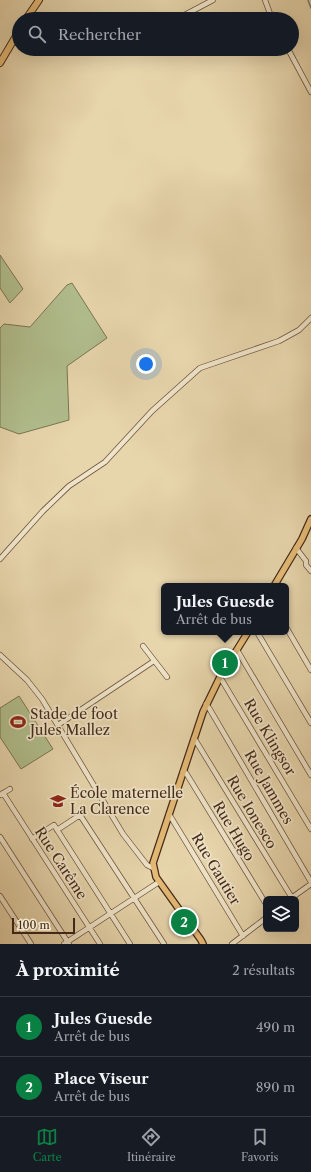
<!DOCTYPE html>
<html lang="fr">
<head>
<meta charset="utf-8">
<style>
  body { margin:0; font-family:"Libre Caslon Text",serif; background:#242831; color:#f1f3f6 }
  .controls { position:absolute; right:12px; bottom:12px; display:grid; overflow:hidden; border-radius:6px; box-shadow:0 4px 16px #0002 }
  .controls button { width:36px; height:36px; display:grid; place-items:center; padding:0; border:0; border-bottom:1px solid #363941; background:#171b24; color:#f1f3f6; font:20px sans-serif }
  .scale { position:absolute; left:12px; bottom:10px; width:63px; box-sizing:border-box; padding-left:4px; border:2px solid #452917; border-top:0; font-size:11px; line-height:14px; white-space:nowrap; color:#452917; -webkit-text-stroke:3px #efe4c9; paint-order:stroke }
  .you { position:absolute; left:146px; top:364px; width:14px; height:14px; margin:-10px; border:3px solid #fff; border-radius:50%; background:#1a73e8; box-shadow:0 0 0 6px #1a73e833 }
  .badge { display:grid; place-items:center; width:26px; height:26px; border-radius:50%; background:#0b8043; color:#fff; font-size:13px; font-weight:700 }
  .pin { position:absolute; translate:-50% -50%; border:2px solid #fff; box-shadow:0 1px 4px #0006 }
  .popup { position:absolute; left:161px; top:583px; width:128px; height:52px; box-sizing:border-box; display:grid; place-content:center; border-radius:6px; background:#171b24; filter:drop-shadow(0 1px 3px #0005); font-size:13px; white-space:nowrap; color:#9ea1a6 }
  .popup b { font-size:15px; color:#f1f3f6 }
  .popup::after { content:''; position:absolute; left:50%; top:100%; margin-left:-8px; border:8px solid transparent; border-top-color:#171b24 }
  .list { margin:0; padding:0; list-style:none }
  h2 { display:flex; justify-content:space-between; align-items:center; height:52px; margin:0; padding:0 16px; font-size:17px }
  h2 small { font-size:13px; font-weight:400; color:#9ea1a6 }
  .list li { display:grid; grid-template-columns:26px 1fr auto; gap:12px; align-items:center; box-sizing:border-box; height:60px; padding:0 16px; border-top:1px solid #363941 }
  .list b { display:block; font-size:15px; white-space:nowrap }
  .list p { margin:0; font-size:13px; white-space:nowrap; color:#9ea1a6 }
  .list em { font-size:13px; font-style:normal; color:#9ea1a6 }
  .icon { flex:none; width:22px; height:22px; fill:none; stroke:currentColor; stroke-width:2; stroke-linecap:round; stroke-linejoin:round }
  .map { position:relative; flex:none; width:311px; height:944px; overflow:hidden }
  .search { position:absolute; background:#171b24; box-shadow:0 4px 16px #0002; left:12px; right:12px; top:12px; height:44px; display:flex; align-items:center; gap:10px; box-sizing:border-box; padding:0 14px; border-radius:22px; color:#9ea1a6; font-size:15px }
  .sheet { height:172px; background:#171b24 }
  nav { display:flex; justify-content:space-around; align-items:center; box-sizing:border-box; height:56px; border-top:1px solid #363941; background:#171b24; font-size:11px; color:#9ea1a6 }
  nav a { display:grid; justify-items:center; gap:2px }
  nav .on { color:#0b8043 }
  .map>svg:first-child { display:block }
</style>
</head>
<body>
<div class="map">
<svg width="311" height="944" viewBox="0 0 311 944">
  <rect width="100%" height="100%" fill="#e7d5ac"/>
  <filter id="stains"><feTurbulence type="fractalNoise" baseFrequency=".005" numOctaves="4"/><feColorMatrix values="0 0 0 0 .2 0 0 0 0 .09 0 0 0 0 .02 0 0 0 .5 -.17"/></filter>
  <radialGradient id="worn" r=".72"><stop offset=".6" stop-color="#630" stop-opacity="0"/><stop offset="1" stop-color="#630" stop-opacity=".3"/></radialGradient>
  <path fill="#b1be8d" stroke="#7b7452" d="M0,255l23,34 -13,14 -10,-15z
    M72,283l35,55 -40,28 2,54 -50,14 -19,-7v-99l4,-4 26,3 37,-42z
    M19,696l34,53 -32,20 -21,-32v-29z"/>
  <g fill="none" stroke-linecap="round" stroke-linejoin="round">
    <path stroke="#777e74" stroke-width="1.5" d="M308,0l3,8"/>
    <defs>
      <path id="minor" d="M265,0l7,19
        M177,19l36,-19
        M288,49l23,43
        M296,548l10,13v4l5,6
        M0,559l43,-48 26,-25 36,-24 47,-51 48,-43 79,-27 20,-11 12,-12
        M286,627l25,43
        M257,632l54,91
        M143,646l24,31
        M237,650l74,125
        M0,655l27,25 15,19 81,135 24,31 6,3
        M220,677l91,152
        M206,704l3,4 102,174
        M58,725l96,-64
        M194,738l98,160
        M183,771l3,2 80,131
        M3,793l97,151
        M0,795l10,-6
        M169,814l74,122
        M57,830l23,-15 84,129
        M0,837l69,107
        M32,839l22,-14 76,119
        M0,896l31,48
        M290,899l21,-15
        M64,944l95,-62
        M232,944l34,-26"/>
      <path id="major" d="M274,586l28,-47 9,-20
        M203,944l-2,-4 -45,-63 -3,-14 50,-151 17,-35 28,-45"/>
      <path id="highway" d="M26,19l13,-19
        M0,63l19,-32"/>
    </defs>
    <use href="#minor" stroke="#6e543c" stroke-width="6"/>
    <use href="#major" stroke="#452917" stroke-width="8"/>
    <use href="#highway" stroke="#452917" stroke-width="8"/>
    <use href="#minor" stroke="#efe4c9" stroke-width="4.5"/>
    <use href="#major" stroke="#e4ba76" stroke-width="5.5"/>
    <use href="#highway" stroke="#e4ba76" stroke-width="6"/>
  </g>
  <defs>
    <symbol id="stadium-bare" viewBox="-9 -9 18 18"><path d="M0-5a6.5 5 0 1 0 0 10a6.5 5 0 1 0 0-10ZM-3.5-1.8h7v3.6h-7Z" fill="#8f2418" stroke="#efe4c9" stroke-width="2.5" paint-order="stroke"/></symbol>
    <symbol id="school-bare" viewBox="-9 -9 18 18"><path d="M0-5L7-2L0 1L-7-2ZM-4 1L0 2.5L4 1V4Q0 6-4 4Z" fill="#8f2418" stroke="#efe4c9" stroke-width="2.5" paint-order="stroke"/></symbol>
  </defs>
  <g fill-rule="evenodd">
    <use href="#stadium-bare" x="7" y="711" width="22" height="22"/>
    <use href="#school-bare" x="47" y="790" width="22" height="22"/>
  </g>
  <g text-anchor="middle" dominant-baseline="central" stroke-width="3.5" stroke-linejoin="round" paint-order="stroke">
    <g font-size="14" fill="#452917" stroke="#efe4c9" text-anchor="start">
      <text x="30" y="714">Stade de foot<tspan x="30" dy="16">Jules Mallez</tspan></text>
      <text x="70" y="793">École maternelle<tspan x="70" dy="16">La Clarence</tspan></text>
    </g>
    <g font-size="14" fill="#452917" stroke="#efe4c9">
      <text transform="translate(270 737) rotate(59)">Rue Klingsor</text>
      <text transform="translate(269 787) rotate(60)">Rue Jammes</text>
      <text transform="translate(252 812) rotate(59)">Rue Ionesco</text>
      <text transform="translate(234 831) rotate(59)">Rue Hugo</text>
      <text transform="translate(61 863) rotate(57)">Rue Carême</text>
      <text transform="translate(216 869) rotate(59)">Rue Gautier</text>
    </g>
  </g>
  <rect width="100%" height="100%" filter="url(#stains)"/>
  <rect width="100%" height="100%" fill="url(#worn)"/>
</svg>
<div class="controls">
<button><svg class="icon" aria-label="layers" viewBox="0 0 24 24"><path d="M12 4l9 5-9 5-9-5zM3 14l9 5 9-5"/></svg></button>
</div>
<div class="scale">100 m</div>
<div class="you"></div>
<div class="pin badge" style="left:225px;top:663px">1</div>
<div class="popup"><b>Jules Guesde</b>Arrêt de bus</div>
<div class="pin badge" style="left:184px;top:922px">2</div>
<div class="search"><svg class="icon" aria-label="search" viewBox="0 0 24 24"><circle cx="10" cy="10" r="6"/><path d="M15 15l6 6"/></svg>Rechercher</div>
</div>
<section class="sheet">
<h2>À proximité<small>2 résultats</small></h2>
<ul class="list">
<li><span class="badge">1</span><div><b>Jules Guesde</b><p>Arrêt de bus</p></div><em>490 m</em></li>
<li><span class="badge">2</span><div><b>Place Viseur</b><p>Arrêt de bus</p></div><em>890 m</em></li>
</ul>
</section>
<nav>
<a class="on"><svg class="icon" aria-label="map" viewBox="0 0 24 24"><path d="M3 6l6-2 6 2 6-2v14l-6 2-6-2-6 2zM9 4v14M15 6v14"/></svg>Carte</a>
<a><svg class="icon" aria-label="directions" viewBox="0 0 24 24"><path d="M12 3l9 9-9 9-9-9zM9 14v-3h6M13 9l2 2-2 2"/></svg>Itinéraire</a>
<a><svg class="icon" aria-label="saved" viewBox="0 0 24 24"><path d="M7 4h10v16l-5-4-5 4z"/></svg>Favoris</a>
</nav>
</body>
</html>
